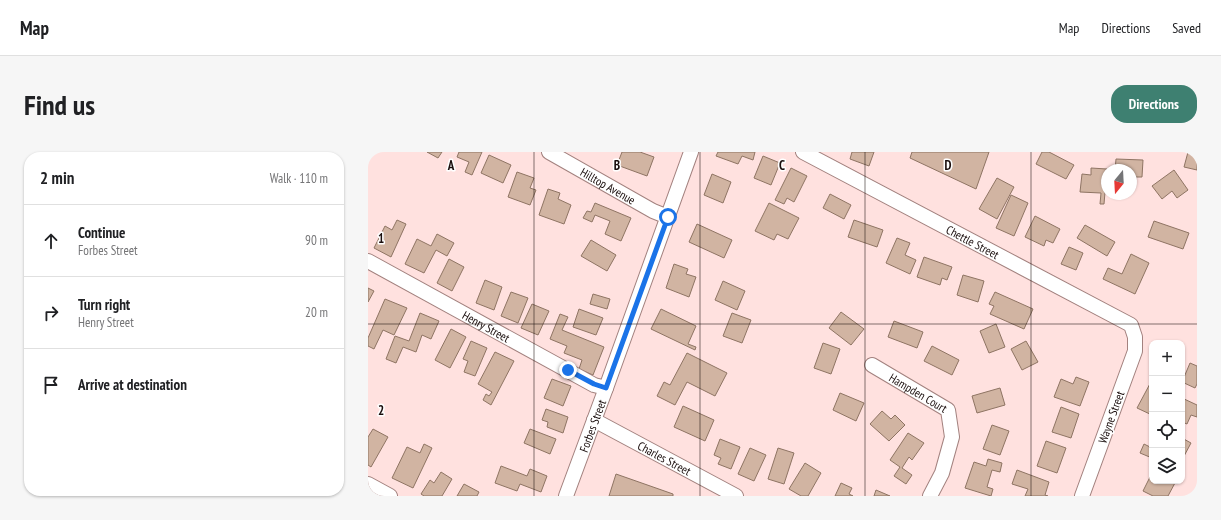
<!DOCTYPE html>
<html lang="en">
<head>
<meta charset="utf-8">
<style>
  body { margin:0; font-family:"PT Sans Narrow",sans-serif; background:#f6f6f6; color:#202124 }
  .controls { position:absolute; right:12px; bottom:12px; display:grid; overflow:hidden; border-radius:8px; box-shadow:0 1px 3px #0004 }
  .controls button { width:36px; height:36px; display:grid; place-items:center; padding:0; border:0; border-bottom:1px solid #e0e0e0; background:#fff; color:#202124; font:20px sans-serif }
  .compass { position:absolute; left:733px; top:12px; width:36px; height:36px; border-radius:50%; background:#fff; box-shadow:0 1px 3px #0004; rotate:198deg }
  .stop { position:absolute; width:12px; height:12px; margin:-9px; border:3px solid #1a73e8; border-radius:50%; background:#fff }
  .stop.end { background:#1a73e8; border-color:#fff; box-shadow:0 1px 4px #0008 }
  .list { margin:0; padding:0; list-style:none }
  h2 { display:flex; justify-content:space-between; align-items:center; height:52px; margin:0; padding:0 16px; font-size:17px }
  h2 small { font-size:13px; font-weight:400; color:#757577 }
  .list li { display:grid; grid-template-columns:26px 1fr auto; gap:12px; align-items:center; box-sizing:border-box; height:72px; padding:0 16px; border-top:1px solid #e0e0e0 }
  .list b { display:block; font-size:15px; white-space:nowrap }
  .list p { margin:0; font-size:13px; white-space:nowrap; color:#757577 }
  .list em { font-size:13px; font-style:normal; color:#757577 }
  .icon { flex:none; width:22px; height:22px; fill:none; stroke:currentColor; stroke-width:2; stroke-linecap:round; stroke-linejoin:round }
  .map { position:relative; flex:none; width:829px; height:344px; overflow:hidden; border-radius:16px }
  header { display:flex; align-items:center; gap:24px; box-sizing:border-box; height:56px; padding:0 20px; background:#fff; border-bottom:1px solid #e0e0e0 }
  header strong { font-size:19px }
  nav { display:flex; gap:22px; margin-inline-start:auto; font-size:14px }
  .intro { display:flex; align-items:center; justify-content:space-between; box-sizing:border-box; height:96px; padding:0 24px }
  h1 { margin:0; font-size:28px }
  .button { padding:10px 18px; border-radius:16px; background:#3e8071; color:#fff; font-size:14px; font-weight:700 }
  main { display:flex; gap:24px; padding:0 24px }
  aside { flex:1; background:#fff; border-radius:16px; box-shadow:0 1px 3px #0004 }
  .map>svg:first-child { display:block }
</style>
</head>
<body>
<header>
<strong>Map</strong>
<nav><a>Map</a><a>Directions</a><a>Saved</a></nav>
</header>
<div class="intro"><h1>Find us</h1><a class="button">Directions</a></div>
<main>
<aside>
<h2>2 min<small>Walk · 110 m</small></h2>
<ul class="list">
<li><svg class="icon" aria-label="ahead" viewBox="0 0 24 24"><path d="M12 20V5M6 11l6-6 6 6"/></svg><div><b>Continue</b><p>Forbes Street</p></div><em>90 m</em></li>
<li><svg class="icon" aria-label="right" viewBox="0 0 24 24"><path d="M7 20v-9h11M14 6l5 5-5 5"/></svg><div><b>Turn right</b><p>Henry Street</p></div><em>20 m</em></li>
<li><svg class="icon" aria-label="arrive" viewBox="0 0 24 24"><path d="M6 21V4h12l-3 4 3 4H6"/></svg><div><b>Arrive at destination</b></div></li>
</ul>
</aside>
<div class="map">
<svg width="829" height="344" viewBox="0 0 829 344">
  <rect width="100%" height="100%" fill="#ffe1df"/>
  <path fill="#d1b4a2" stroke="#8e7463" d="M59,0h15l-4,6z
    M91,0h23l-10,23 -7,-3 4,-10 -12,-5z
    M254,0h18l14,5 -7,19 -30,-11z
    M350,0h37l-2,8 -11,-4 -4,8 -22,-8z
    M484,0h22l-5,14 -19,-7z
    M544,0h77l-13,37 -66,-31z
    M674,0h7l25,13 -8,14 -30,-15z
    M820,0h9v18l-13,-3z
    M121,3l22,10 -8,18 -22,-10z
    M395,4l17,7 -9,22 -17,-7z
    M748,7l27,1 -1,17h-11v-7h-16z
    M423,16l16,8 -13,26 -7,-4 -3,6 -9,-4z
    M723,16l16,1 -3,35h-4l1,-11 -21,-1 2,-18 9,1z
    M806,18l14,20 -11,8 -5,-7 -10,8 -10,-13z
    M149,20l17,6 -4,10 6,2 -6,15 -22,-8z
    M344,22l19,8 -8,21 -19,-8z
    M629,26l17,9 -17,32 -18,-10z
    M180,37l12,4 -2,6 13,6 -7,19 -25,-9z
    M462,42l21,11 -7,14 -21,-11z
    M643,43l17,8 -14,33 -18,-8z
    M227,51l36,15 -10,23 -16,-7 5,-13 -15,-6 -3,7 -9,-4 4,-7 4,1z
    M401,51l30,15 -11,21 -11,-5 -3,6 -19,-9z
    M667,64l25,13 -7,14 -7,-3 -2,6 -19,-9z
    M29,68l9,4 -15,33 -17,-9 11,-22 7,4z
    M486,68l29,10 -6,17 -29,-10z
    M786,69l35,12 -6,16 -35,-12z
    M329,72l35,16 -8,18 -35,-16z
    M717,73l30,17 -8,14 -30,-18z
    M69,82l17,9 -7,13 -11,-6 -12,23 -19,-9 12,-25 14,7z
    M529,86l13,5 -5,12 11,5 -6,14 -24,-11z
    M223,88l25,15 -9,16 -26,-15z
    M701,95l14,6 -7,17 -15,-6z
    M763,102l18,9 -14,31 -32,-15 5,-11 14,6z
    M556,105l28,10 -5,13 -5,-2 -2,7 -23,-8z
    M81,107l15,8 -12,24 -15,-8z
    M306,112l14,5 -2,5 10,3 -7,20 -23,-9z
    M595,123l21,6 -6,21 -21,-7z
    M117,128l17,7 -8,23 -18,-7z
    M355,129l22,10 -8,19 -22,-10z
    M0,136l6,3 -6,11z
    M143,140l17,6 -10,25 -17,-7z
    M627,140l38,17 -9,20 -34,-15 4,-8 -5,-2z
    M225,142l17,5 -3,10 -17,-5z
    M17,147l22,9 -13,27 -11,-5 -9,19 -6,-3v-8z
    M164,152l17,7 -11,24 -17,-7z
    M211,157l24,9 -7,17 -23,-8z
    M293,157l35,17 -8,18 8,3 -1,3 -44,-21z
    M473,160l23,17 -13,16 -22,-17z
    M52,161l19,8 -8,18 -9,-4 -6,17 -13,-5 -7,16 -10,-4 9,-23 14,5z
    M364,161l19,7 -9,23 -19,-7z
    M192,162l8,3 -6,13 42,17 -11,28 -14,-6 3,-9 -18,-7 3,-7 -17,-7z
    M526,169l29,11 -6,16 -29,-11z
    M628,172l9,23 -16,6 -9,-22z
    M83,177l15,8 -16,31 -15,-8z
    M103,189l16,7 -12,28 -11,-4 4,-11 -5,-2z
    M658,189l12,21 -16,8 -11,-21z
    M455,191l17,6 -9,25 -17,-6z
    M564,194l27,14 -7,15 -28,-14z
    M127,200l19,9 -23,44 -8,-5 3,-6 3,2 3,-4 -14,-8z
    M319,201l40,20 -12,23 -28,-14 -12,23 -18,-9 7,-14 6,3z
    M822,211l7,3v18l-2,4 -13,-6z
    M708,225l13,5 -9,24 -26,-9 7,-18 12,5z
    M184,227l19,7 -8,20 -19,-8z
    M784,228v35l-15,-7z
    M632,236l5,17 -28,8 -5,-17z
    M472,241l24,10 -8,18 -23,-11z
    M814,246l15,7v12l-6,-2 -4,9 -5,-2z
    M315,254l31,14 -9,21 -31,-14z
    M693,255l18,7 -8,24 -19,-6z
    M178,257l22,8 -5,16 -16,-6 1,-5 -6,-2z
    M514,259l9,8 4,-4 10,10 -16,16 -19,-17z
    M624,273l17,6 -9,24 -17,-6z
    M5,277l15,8 -17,30 -3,-2v-28z
    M162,277l26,10 -6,15 -26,-11z
    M540,281l16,10 -12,17 -3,-3 -7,11 10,7 -6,9 -12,-8 6,-9 -10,-7z
    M814,286l9,5 -8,15h-1z
    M352,287l20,8 -9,22 -13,-5 3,-6 -7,-3z
    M678,289l20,7 -9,25 -20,-7z
    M56,292l8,4 -19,40 -21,-10 15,-31 13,6z
    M776,292l8,4v10l-12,-5z
    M382,296l16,7 -12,26 -16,-7z
    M410,296l16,5 -10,31 -16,-5z
    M620,307l14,4 -2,9 -8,-2 -5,17 6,2 -2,7 -26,-8 9,-26 12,4z
    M437,311l16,10 -13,23h-7l-12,-7z
    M133,314l26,10 3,-7 17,7 -6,16 -21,-8 -3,7 -22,-8z
    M649,318l32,12 -4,13 3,1h-23l3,-7 -16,-5z
    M73,320l11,7 -10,17h-18l-3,-2 9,-14 4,3z
    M248,322l57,20v2h-64z
    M782,325l2,1v3h24l-8,15h-15l-10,-5z
    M473,331l11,5 -3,6 4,2h-18z
    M96,332l15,8 -2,4h-20z
    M508,338l14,6h-16z"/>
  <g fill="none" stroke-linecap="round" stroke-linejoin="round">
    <defs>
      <g id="minor">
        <path id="s1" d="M181,0l104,59 15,6"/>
        <path id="s2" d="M435,0l328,173 4,12v14l-53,145"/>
        <path id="s3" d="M0,109l226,124 12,3"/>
        <path id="s4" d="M504,213l76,45 4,27 -10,36 -12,23"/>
        <path id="s5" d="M226,268l142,76"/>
        <path d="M0,332l22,12"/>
        <path id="s6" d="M198,344l40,-108 85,-236"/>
      </g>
    </defs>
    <use href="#minor" stroke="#a3827f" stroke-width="16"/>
    <use href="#minor" stroke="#fff" stroke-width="14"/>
  </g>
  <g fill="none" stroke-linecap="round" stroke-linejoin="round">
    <path stroke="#1a73e8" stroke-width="5" d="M200,218l26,14 12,4 62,-171"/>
  </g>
  <path fill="none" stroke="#1a0e0d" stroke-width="1" stroke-opacity="0.55" d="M166,0v344M332,0v344M497,0v344M663,0v344M0,172h829"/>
  <g text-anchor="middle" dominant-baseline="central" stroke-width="3" stroke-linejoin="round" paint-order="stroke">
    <g font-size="12" fill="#1a0e0d" stroke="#fff">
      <text stroke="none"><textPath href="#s1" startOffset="68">Hilltop Avenue</textPath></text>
      <text stroke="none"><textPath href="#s2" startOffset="192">Chettle Street</textPath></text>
      <text stroke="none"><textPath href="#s3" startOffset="135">Henry Street</textPath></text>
      <text stroke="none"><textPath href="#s4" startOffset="54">Hampden Court</textPath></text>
      <text transform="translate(743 265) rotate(-70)">Wayne Street</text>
      <text stroke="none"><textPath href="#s6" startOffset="75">Forbes Street</textPath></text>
      <text stroke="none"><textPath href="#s5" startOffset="80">Charles Street</textPath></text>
    </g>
  </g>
  <g font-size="13" text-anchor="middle" font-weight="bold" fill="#1a0e0d" stroke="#fff" stroke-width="3" stroke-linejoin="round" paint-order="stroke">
    <text x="83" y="18">A</text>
    <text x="249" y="18">B</text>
    <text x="414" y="18">C</text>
    <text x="580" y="18">D</text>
    <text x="13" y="91">1</text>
    <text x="13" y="263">2</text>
  </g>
</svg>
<div class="controls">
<button>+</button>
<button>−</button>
<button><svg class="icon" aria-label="locate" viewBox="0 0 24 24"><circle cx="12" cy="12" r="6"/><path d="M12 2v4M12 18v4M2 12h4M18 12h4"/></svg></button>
<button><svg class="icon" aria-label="layers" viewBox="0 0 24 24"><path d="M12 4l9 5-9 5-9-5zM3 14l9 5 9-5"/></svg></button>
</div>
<svg class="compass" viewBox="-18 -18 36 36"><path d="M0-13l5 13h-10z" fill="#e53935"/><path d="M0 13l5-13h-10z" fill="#757577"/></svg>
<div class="stop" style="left:300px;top:65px"></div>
<div class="stop end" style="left:200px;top:218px"></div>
</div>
</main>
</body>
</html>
